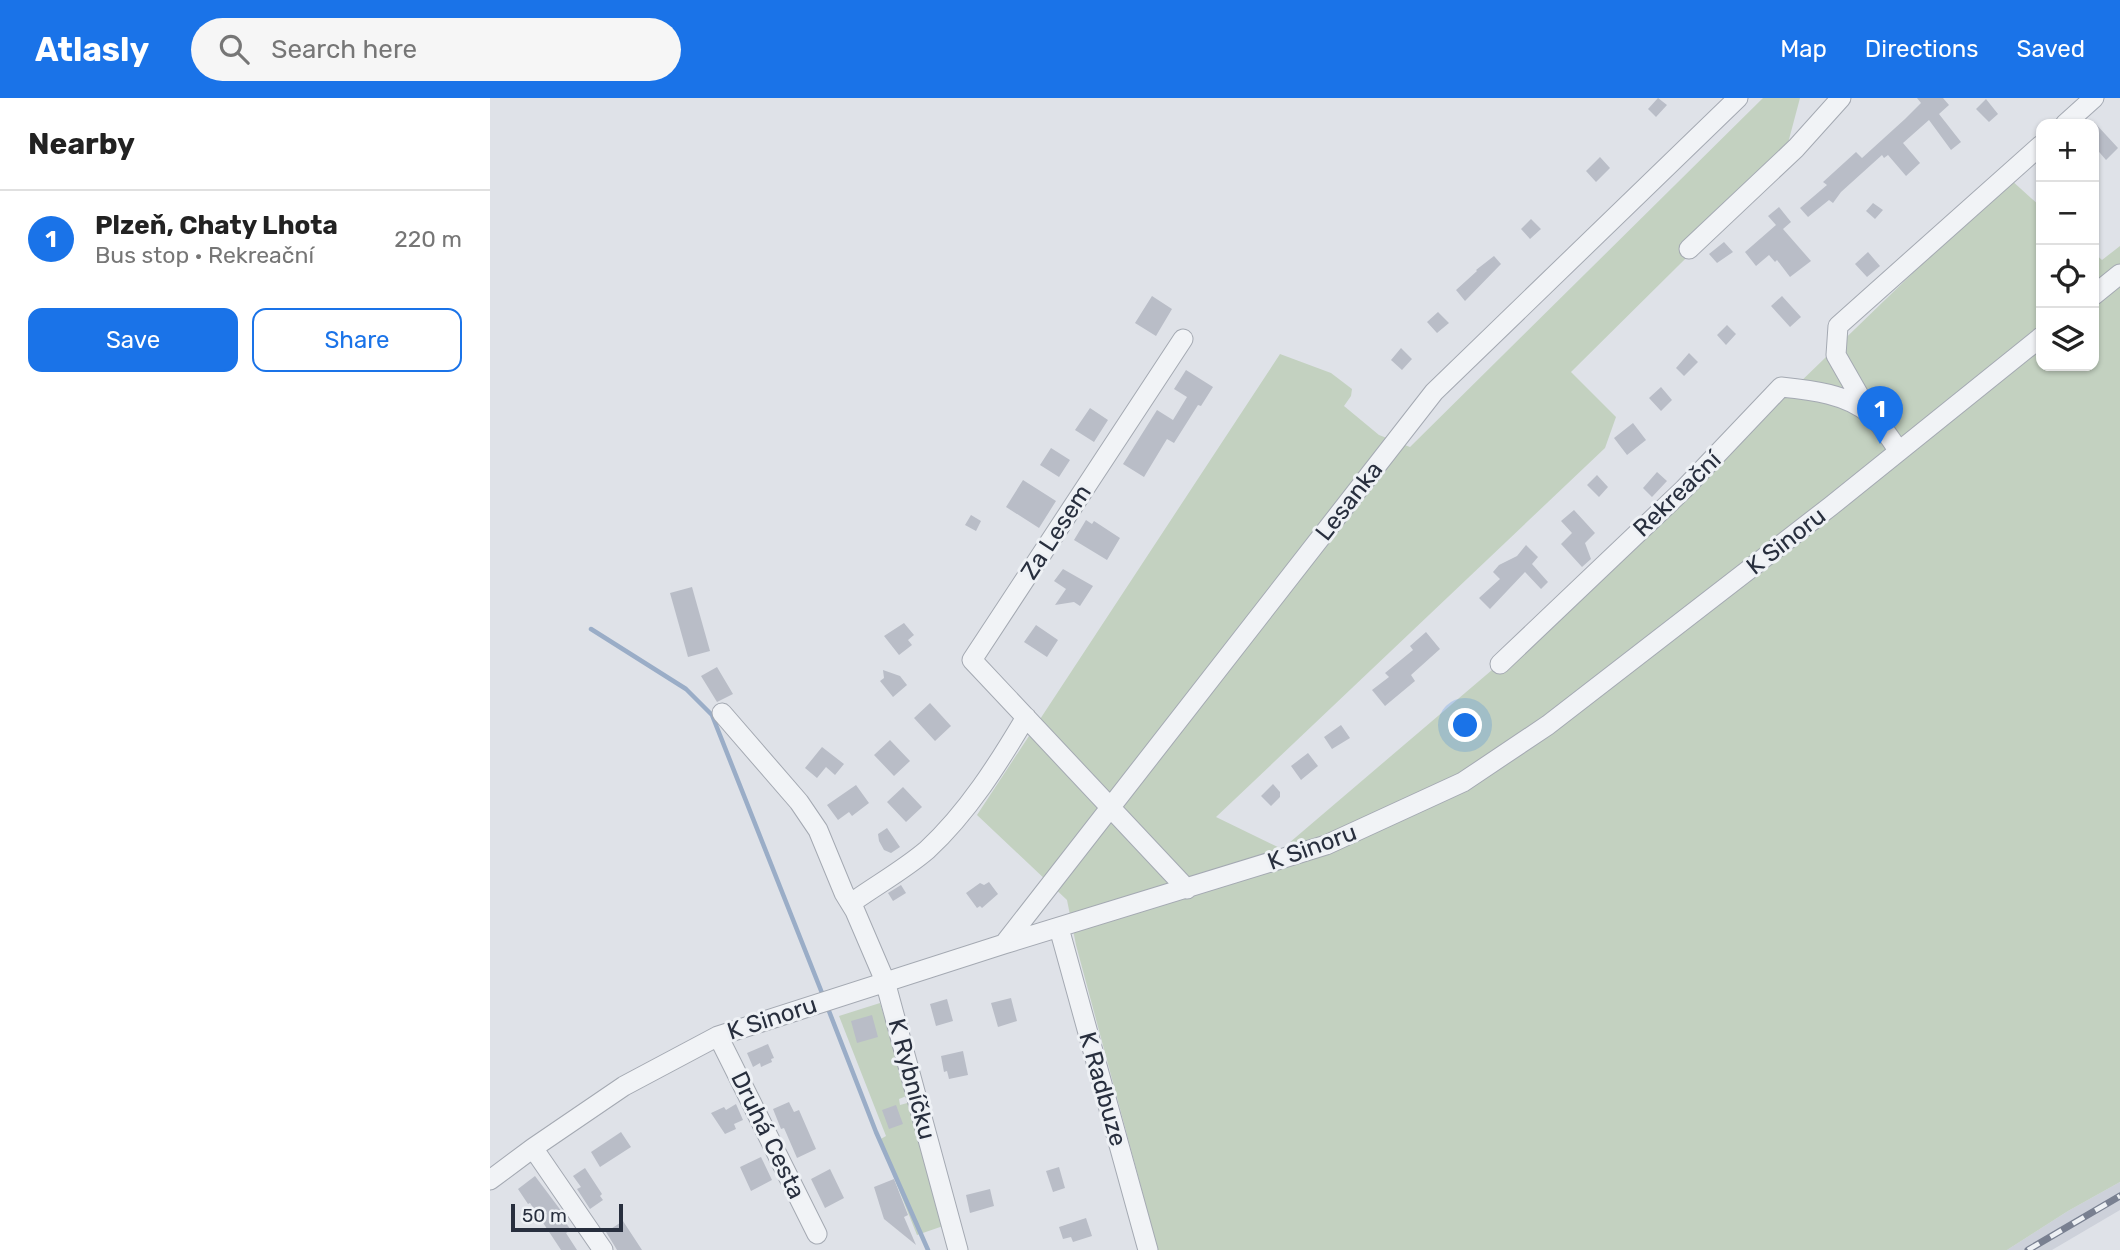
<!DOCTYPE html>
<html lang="en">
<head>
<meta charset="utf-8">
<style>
  body { margin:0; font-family:Rubik,sans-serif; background:#f6f6f6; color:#222 }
  .controls { position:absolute; right:21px; top:21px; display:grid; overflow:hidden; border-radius:14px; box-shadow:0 2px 5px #0004 }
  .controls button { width:63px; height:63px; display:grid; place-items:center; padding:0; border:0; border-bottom:2px solid #e0e0e0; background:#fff; color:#222; font:35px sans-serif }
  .scale { position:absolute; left:21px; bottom:18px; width:112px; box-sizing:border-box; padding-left:7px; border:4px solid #282f3e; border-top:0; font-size:19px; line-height:24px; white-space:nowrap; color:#282f3e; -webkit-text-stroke:5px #eef1f5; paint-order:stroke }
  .you { position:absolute; left:976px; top:628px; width:24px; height:24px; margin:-18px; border:5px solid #fff; border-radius:50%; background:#1a73e8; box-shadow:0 0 0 10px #1a73e833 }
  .badge { display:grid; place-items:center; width:46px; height:46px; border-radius:50%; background:#1a73e8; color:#fff; font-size:23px; font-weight:700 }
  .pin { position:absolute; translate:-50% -58px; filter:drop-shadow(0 2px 4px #0008) }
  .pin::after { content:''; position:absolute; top:37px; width:24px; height:21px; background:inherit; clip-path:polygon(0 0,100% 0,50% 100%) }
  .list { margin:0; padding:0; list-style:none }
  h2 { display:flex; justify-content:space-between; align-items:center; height:91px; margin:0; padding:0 28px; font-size:30px }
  h2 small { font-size:23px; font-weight:400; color:#767676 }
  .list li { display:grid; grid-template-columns:46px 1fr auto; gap:21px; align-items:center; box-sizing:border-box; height:98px; padding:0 28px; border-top:2px solid #e0e0e0 }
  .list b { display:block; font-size:26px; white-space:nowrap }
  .list p { margin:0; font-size:23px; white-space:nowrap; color:#767676 }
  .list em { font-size:23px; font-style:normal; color:#767676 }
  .actions { display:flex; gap:14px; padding:21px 28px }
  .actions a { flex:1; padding:16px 0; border:2px solid #1a73e8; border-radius:14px; text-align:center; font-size:24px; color:#1a73e8 }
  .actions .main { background:#1a73e8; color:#fff }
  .icon { flex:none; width:38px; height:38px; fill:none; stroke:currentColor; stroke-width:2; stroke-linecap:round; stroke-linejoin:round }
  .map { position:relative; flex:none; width:1630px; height:1152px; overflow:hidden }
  header { display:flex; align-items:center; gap:42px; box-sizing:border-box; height:98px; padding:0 35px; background:#1a73e8; color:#fff }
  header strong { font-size:33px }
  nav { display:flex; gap:38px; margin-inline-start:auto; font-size:24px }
  .search { width:490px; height:63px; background:#f6f6f6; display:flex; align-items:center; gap:18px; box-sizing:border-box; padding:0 24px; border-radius:38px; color:#767676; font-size:26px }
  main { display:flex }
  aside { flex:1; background:#fff }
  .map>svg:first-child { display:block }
</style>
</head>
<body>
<header>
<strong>Atlasly</strong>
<div class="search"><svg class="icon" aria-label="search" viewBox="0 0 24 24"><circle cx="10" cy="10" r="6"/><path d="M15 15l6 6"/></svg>Search here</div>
<nav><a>Map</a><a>Directions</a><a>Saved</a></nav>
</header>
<main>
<aside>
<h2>Nearby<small></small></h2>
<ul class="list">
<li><span class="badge">1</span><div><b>Plzeň, Chaty Lhota</b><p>Bus stop · Rekreační</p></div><em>220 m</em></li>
</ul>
<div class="actions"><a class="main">Save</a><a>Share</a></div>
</aside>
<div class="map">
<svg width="1630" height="1152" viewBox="0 0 1630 1152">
  <rect width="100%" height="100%" fill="#dfe2e8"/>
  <path fill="#cdd1da" d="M1630,1084v28l-68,40h-45l61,-39z"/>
  <path fill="#c3d1c0" d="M1273,0h37l-17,64 -212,210 45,45 -11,31 -389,369 66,32 299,-255 429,-415 31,28v159h53v-113l8,7 18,-14v936l-52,29 -61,39h-849l-82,-305 -9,-45 -90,-85 303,-461 51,19 21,16 -1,7 -7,10 35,29 31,12z
    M390,905l29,92 -10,4 1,6 11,-3 35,123 -29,10 -38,-95 7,-4 -47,-120z"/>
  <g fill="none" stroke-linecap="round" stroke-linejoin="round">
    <path stroke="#9aadc7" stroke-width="4.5" d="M101,531l95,60 26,26 112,283
      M337,908l49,126 52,118"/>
  </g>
  <path fill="#b9bdc7" d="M1168,0l9,7 -11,12 -8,-8z
    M1427,0h26l6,7 -10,9 22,28 -10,8 -22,-30 -26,23 17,20 -14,13 -18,-21 -4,3 -2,-3 -41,37 -8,11 -4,-3 -21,17 -8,-9 27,-23 -4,-3 33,-30 6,6 43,-39 16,-16z
    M1496,1l12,15 -9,8 -13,-13z
    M1604,24l24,26 -12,12 -12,-14z
    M1110,59l10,11 -14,14 -10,-11z
    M1383,105l10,7 -8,9 -9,-8z
    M1289,109l12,15 -8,7 28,32 -21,16 -13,-17 -2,2 -6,-7 -13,11 -11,-14 31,-27 -8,-9z
    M1041,121l10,10 -11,10 -9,-10z
    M1234,144l9,10 -16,11 -8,-9z
    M1378,154l12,14 -13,11 -12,-13z
    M1004,158l7,8 -36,37 -9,-11 21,-19 -1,-1z
    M662,198l20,13 -16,27 -21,-13z
    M1292,198l19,21 -11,10 -19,-21z
    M948,214l11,11 -12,10 -10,-11z
    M1237,227l9,9 -10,11 -9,-10z
    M911,250l11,11 -10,11 -11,-10z
    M1199,255l9,9 -14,14 -8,-8z
    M696,272l27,17 -12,19 -3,-1 -24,38 -7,-4 -23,38 -21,-13 34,-54 16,10 14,-23 -13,-8z
    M1171,289l11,13 -11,11 -12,-13z
    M600,310l18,12 -14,22 -19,-12z
    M1143,325l13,17 -19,15 -13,-17z
    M561,350l19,12 -11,17 -19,-12z
    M1167,374l10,9 -15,16 -9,-9z
    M1107,377l11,12 -9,10 -12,-12z
    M533,382l33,21 -17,27 -33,-21z
    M1084,412l21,23 -10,10 6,16 -9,8 -21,-23 11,-11 -11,-12z
    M481,417l10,6 -5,10 -11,-6z
    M596,422l6,4 2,-3 26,17 -13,22 -33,-20z
    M1036,447l12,12 -6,7 16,18 -7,7 -16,-17 -35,37 -11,-11 21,-19 -7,-7 6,-7 18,-9z
    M573,471l30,17 -13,20 -6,-4 -19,3 11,-16 -12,-8z
    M202,489l18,64 -22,6 -18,-64z
    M414,525l10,12 -6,5 4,5 -13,10 -15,-19z
    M546,527l22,15 -11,17 -23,-15z
    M936,534l14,17 -29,26 4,6 -30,25 -13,-16 17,-13 -4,-4 28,-23 -3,-4z
    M227,569l16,27 -16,8 -16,-26z
    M393,572l17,6 7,9 -14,12 -13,-16 4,-3z
    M440,605l21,23 -16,15 -21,-23z
    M851,627l9,13 -18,11 -8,-12z
    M400,642l20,21 -16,15 -20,-21z
    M332,649l22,17 -9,11 -9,-8 -9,11 -12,-10z
    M818,655l10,13 -17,14 -10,-14z
    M783,686l7,8v5l-9,9 -10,-10z
    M366,687l13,18 -17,13 -3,-4 -11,8 -11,-15z
    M413,689l19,20 -16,15 -19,-20z
    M397,730l13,19 -9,6 -7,-3 -5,-9 -1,-7z
    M499,784l9,12 -16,14 -2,-2 -3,2 -11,-15 14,-10 4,2z
    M411,787l5,8 -13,8 -5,-8z
    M521,900l6,23 -19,6 -7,-24z
    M457,901l6,22 -17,5 -6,-22z
    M382,917l6,22 -21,6 -6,-22z
    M278,946l6,14 -3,1 1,3 -11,5 -1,-4 -7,4 -6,-14z
    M473,953l5,24 -19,4 -2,-8 -3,1 -3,-16z
    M299,1004l5,10 5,-2 17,39 -19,9 -13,-30 -3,1 -8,-20z
    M246,1006l7,16 -9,4 2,5 -11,5 -14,-21 13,-6 2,3z
    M406,1007l7,19 -14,5 -7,-19z
    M131,1034l10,15 -31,20 -9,-15z
    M271,1059l11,23 -21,11 -11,-24z
    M569,1069l6,21 -12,4 -7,-21z
    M95,1070l17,26 -2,2 3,4 -13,9 -13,-20 4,-2 -8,-11z
    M340,1071l14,29 -19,10 -14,-29z
    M45,1078l33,44 -3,2 6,8 -5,3 11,17h-16l-31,-47 -2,1 -10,-15z
    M404,1081l14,36 -4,2 12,28 -32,-26 -1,-3 -9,-29z
    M500,1091l4,17 -24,7 -4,-18z
    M596,1120l6,18 -19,6 -2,-5 -8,2 -4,-12z
    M133,1123l19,29h-25l-3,-5 -8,-13z"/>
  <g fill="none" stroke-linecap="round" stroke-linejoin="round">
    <defs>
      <path id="minor" d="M1575,26l29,-26
        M1199,151l107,-101 45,-50
        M1604,197l26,-21
        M693,241l-211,321 215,229
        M1378,313l-32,-56 2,-29 203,-181
        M1010,566l184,-175 97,-102c30,3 67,7 90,28 11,9 19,24 28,36
        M232,615l77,89 19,28 26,63 11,18 30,70 73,269
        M367,801c23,-16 49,-31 70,-49 41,-38 71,-86 99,-133
        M569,830l89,322
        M514,846l430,-552 304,-294
        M228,938l99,198
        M43,1050l70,102
        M0,1082l43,-32 91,-62 94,-50 286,-92 322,-99 137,-63 85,-57 283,-219 210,-169"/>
    </defs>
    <use href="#minor" stroke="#a4a9b2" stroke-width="21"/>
    <use href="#minor" stroke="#f1f3f6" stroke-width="19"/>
    <defs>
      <path id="rail" d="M1538,1152l92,-54"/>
    </defs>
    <use href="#rail" stroke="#798091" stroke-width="7"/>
    <use href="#rail" stroke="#eef1f5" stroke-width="4.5" stroke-dasharray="13" stroke-linecap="butt"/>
  </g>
  <g text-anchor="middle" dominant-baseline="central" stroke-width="6" stroke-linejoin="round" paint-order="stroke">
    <g font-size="24" fill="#282f3e" stroke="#eef1f5">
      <text transform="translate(1187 396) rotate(-44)">Rekreační</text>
      <text transform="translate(859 403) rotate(-52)">Lesanka</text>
      <text transform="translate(566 434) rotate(-57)">Za Lesem</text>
      <text transform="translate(1296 443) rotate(-38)">K Sinoru</text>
      <text transform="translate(822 749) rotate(-20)">K Sinoru</text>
      <text transform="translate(282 920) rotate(-18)">K Sinoru</text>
      <text transform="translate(422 981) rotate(75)">K Rybníčku</text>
      <text transform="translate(613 991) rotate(74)">K Radbuze</text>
      <text transform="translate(278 1037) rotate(64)">Druhá Cesta</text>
    </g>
  </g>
</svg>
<div class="controls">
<button>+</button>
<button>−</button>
<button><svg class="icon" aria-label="locate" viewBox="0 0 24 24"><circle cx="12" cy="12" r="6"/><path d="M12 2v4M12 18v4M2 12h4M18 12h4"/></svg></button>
<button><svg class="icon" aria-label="layers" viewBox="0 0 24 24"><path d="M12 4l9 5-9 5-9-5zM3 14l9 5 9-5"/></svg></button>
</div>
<div class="scale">50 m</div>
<div class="you"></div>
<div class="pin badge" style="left:1390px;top:346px">1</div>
</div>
</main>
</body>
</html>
